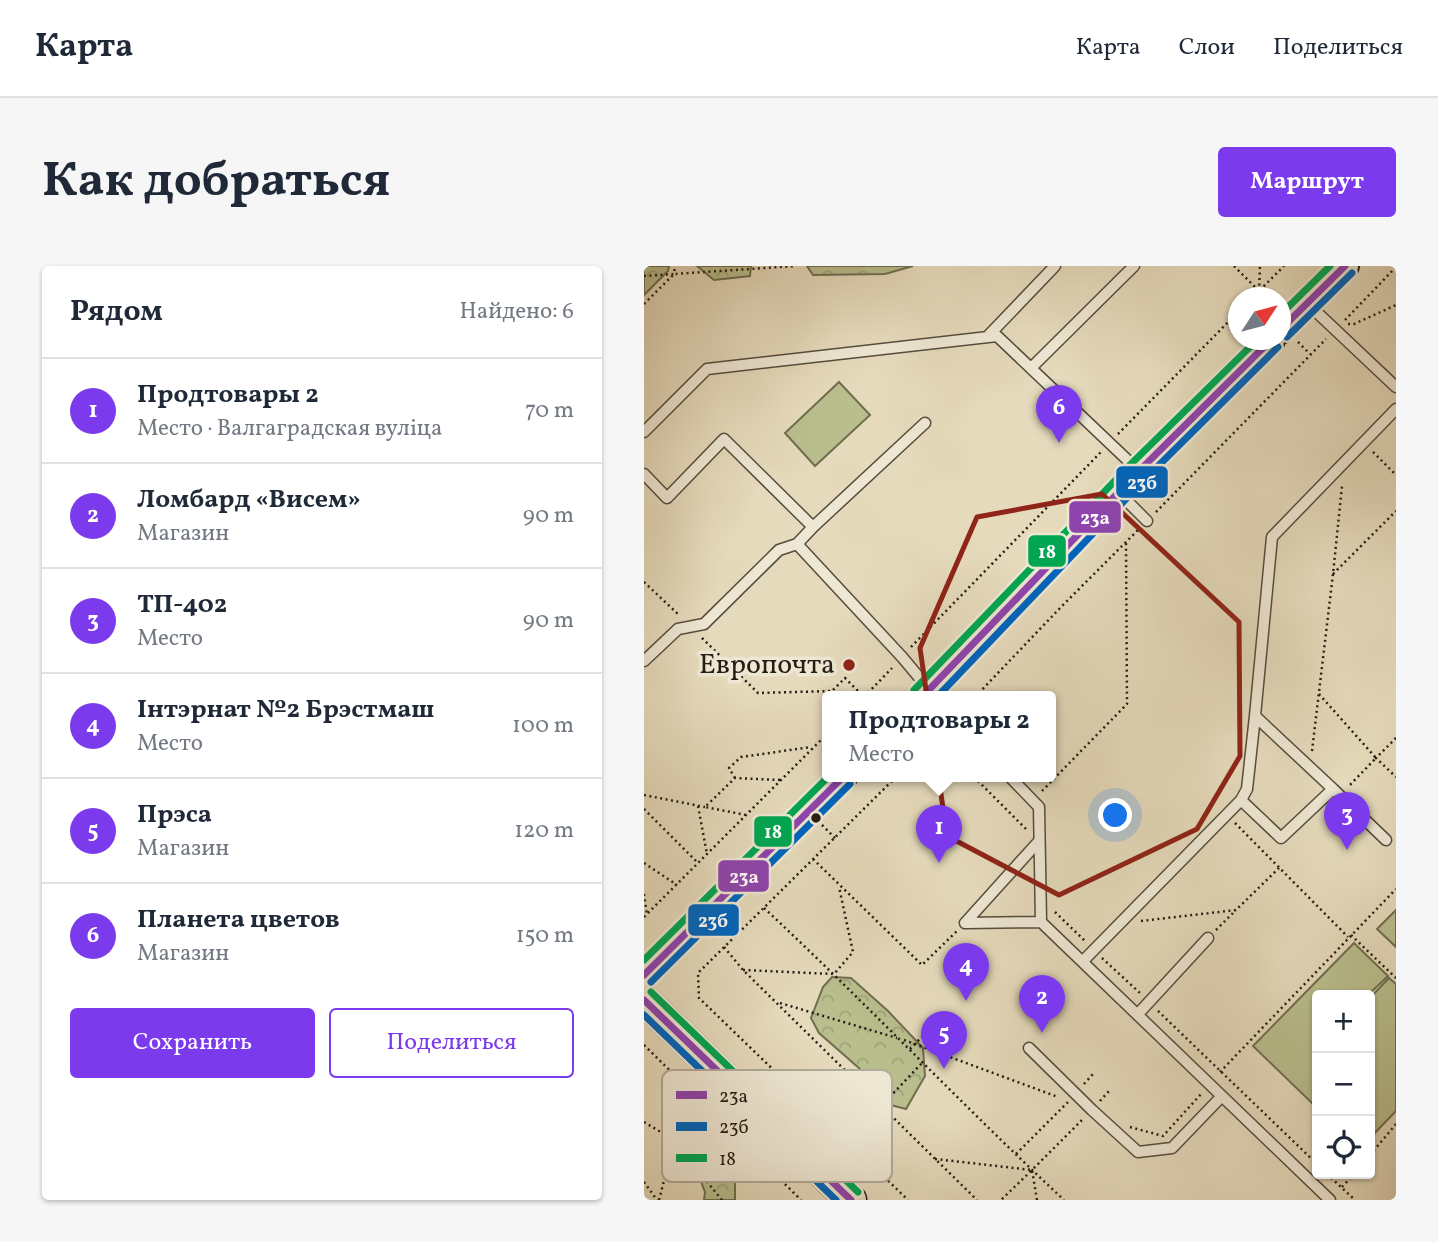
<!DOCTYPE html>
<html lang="ru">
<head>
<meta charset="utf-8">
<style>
  body { margin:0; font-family:Vollkorn,serif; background:#f6f6f7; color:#1f2937 }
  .controls { position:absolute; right:21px; bottom:21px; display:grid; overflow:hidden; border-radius:7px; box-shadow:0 2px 5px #0004 }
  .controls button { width:63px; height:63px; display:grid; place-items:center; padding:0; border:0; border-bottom:2px solid #e0e1e3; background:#fff; color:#1f2937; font:35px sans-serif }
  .compass { position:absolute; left:584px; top:21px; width:63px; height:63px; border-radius:50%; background:#fff; box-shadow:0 2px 5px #0004; rotate:54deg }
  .you { position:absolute; left:472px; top:550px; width:24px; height:24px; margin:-18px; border:5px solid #fff; border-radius:50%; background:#1a73e8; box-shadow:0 0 0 10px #1a73e833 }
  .badge { display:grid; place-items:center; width:46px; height:46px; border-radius:50%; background:#7c3aed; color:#fff; font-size:23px; font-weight:700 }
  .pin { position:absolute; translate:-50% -58px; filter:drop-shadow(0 2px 4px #0008) }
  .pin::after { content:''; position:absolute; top:37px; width:24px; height:21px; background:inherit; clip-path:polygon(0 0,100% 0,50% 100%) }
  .popup { position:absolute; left:178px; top:425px; width:234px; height:91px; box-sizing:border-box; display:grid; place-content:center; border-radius:7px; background:#fff; filter:drop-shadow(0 2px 5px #0005); font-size:23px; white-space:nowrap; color:#747a83 }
  .popup b { font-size:26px; color:#1f2937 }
  .popup::after { content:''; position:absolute; left:50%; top:100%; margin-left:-14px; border:14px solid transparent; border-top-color:#fff }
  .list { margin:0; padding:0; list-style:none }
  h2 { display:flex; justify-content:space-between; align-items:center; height:91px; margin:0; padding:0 28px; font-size:30px }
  h2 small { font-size:23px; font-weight:400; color:#747a83 }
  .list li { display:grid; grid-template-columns:46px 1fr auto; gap:21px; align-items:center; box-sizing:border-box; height:105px; padding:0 28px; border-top:2px solid #e0e1e3 }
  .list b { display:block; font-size:26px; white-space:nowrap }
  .list p { margin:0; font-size:23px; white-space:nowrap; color:#747a83 }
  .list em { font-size:23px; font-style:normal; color:#747a83 }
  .actions { display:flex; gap:14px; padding:21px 28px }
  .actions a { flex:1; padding:16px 0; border:2px solid #7c3aed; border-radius:7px; text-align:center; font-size:24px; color:#7c3aed }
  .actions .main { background:#7c3aed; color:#fff }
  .icon { flex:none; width:38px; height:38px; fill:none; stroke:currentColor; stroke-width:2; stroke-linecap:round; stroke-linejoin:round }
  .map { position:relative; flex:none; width:752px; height:934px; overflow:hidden; border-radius:7px }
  header { display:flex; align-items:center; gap:42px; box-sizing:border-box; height:98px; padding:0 35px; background:#fff; border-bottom:2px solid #e0e1e3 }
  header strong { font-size:33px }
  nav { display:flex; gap:38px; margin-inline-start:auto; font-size:24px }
  .intro { display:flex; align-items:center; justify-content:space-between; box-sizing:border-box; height:168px; padding:0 42px }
  h1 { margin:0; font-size:49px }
  .button { padding:18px 32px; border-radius:7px; background:#7c3aed; color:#fff; font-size:24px; font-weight:700 }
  main { display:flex; gap:42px; padding:0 42px }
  aside { flex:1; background:#fff; border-radius:7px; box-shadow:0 2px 5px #0004 }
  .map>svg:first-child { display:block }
</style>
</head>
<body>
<header>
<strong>Карта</strong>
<nav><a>Карта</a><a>Слои</a><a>Поделиться</a></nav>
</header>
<div class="intro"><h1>Как добраться</h1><a class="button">Маршрут</a></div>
<main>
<aside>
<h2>Рядом<small>Найдено: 6</small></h2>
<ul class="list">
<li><span class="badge">1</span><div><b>Продтовары 2</b><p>Место · Валгаградская вуліца</p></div><em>70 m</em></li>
<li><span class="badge">2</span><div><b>Ломбард «Висем»</b><p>Магазин</p></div><em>90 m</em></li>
<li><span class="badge">3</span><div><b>ТП-402</b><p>Место</p></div><em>90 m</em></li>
<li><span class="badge">4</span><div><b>Інтэрнат №2 Брэстмаш</b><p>Место</p></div><em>100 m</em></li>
<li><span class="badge">5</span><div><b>Прэса</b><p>Магазин</p></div><em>120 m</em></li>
<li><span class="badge">6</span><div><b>Планета цветов</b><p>Магазин</p></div><em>150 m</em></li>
</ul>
<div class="actions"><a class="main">Сохранить</a><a>Поделиться</a></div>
</aside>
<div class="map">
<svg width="752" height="934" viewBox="0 0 752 934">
  <defs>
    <pattern id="forest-crowns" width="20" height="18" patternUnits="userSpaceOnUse" patternTransform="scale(1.75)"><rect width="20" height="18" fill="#b9be8d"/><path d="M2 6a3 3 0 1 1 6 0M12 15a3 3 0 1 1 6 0" fill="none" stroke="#9fa379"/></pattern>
  </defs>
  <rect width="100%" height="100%" fill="#e5dabb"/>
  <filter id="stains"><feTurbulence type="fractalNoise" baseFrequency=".00286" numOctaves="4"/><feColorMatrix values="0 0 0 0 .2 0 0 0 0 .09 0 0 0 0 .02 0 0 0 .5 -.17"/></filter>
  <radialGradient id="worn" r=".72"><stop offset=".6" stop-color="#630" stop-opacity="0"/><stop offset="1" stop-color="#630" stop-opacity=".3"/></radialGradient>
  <path fill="#b9be8d" stroke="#706e50" stroke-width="2" d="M195,116l31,33 -55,51 -30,-33z
    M752,644v37l-19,-18z
    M710,677l34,33 -20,19h-51v113l-64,-62z
    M745,712l7,6v127l-26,27v-140z"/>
  <path fill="url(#forest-crowns)" stroke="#706e50" stroke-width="2" d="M0,0h25l-1,5 -24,24z
    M53,0h54l-1,10 -36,4z
    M163,0h106l-28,8 -72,1z
    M188,711l19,1 37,33 35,37 2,28 -19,33 -15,-4 -31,-36 -41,-36 -8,-15 12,-31z
    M48,863h25l12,13 6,32v26h-31l1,-8 -19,-49z"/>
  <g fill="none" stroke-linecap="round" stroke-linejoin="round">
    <defs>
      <path id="lane" d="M664,38l88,83
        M344,70l67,-70
        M388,101l102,-101
        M0,166l63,-63 290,-33 142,135
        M0,208l23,24 57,-59 89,88
        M475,227l28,28
        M153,278l16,-17 112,-104
        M0,395l34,-32 26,-5 75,-74 18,-6 105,113 26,31
        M366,511l29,30 2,115 289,278
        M689,523l53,51
        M597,534l40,38 52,-49 -78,-73
        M321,657l74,-82
        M321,657l76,-1
        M439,695l158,-161 6,-11 8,-73 17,-179 124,-128
        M494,748l70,-76
        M385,782l63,62 46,42 34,-4 50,-52"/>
      <path id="secondary" d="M636,64l65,-64
        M278,431l217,-226 132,-131
        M0,709l199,-198"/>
      <path id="primary" d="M0,734l207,200"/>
    </defs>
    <use href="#lane" stroke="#564c3e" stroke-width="13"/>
    <use href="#secondary" stroke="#271d14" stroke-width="30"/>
    <use href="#primary" stroke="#271d14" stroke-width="33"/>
    <path stroke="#271d14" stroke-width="2.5" stroke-dasharray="2 3.5" stroke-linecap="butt" d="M590,0l25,25
      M0,10l30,-2 1,-8
      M615,25l1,-25
      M608,32l32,-32
      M0,38l30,-30 121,-8
      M701,54l51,-53
      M704,58h6l42,-19
      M654,76l12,12
      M474,168l120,-122
      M729,186l23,23
      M512,246l170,-173
      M689,308l63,-63
      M0,316l36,34
      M58,372l56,55 74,-2 13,-13 19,19 28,-29
      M267,381l190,-195
      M675,428l57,64 -28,29
      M331,431l86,-90 78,-78
      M752,472l-20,20 20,19
      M668,485l21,-177 9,-88
      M252,511l-198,196 1,25 209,202
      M330,511l52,52
      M91,512l-6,-10 12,-11 70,-10
      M398,525l85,-87 -1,-162
      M0,529l61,12
      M54,540l9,48
      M0,543l54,54
      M102,549l-41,-8 30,-29 46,2
      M591,557l113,114
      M178,559l13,13
      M169,593l109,106 35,-34
      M0,597l33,22
      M0,628l3,21
      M120,642c102,95 198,197 300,292
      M411,646l30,29
      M0,651l183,-183
      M497,655l95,-11 43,-42
      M572,664l20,-20
      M707,669l45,43
      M80,681l19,23 234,230
      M458,692l39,36
      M99,704l91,4 19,-22 -14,-65
      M136,737l117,35
      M514,745l159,153
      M260,774l154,57
      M0,779l157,155
      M266,783l38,-39
      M576,806l176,-183
      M440,818l9,-10
      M456,835l9,-10
      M238,839l41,-43
      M0,856l30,18 -4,-69
      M486,861l33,9 39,-43
      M372,888l52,-52
      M726,889l26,-31
      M291,893l97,11 -31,30
      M683,908l28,26
      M0,916l13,18
      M698,921l12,-13
      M15,934l15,-58
      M78,934l-48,-58 21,12 71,12
      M393,934l-5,-30 51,-51"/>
    <use href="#lane" stroke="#eee7d3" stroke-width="10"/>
    <use href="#secondary" stroke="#eee7d3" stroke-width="26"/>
    <use href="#primary" stroke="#e5dabb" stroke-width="30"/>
    <defs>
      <path id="bus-1" d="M636,64l65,-64
        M278,431l217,-226 132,-131
        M0,709l199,-198
        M0,734l207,200"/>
      <path id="bus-2" d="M643,71l65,-64
        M293,431l209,-219 132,-131
        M7,716l199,-198
        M0,749l192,185"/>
      <path id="bus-3" d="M636,49l50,-49
        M270,424l217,-226 126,-124
        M0,694l184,-183
        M7,726l207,200"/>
    </defs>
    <use href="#bus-1" stroke="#eee7d3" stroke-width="12"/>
    <use href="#bus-2" stroke="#eee7d3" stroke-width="12"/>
    <use href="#bus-3" stroke="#eee7d3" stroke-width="12"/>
    <use href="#bus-1" stroke="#8e44ad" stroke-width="7"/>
    <use href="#bus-2" stroke="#0065bd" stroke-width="7"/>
    <use href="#bus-3" stroke="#00a651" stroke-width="7"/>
  </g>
  <path fill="none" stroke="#8f2418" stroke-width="5" stroke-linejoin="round" d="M458,228l137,128 1,134 -43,73 -138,66 -112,-59 -27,-188 57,-131z"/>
  <circle fill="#8f2418" stroke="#eee7d3" stroke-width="2.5" cx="205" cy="399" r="7"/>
  <circle fill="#271d14" stroke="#eee7d3" stroke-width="2.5" cx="172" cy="552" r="6"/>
  <g text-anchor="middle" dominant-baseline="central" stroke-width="7" stroke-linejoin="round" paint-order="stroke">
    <g font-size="28" fill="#271d14" stroke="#eee7d3" text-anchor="end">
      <text x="191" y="399">Европочта</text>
    </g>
  </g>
  <rect x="18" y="804" width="230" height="112" rx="10" fill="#eee7d3" stroke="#b2aa9a" stroke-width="2"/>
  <rect x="32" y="825" width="31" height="8" fill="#8e44ad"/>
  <rect x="32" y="856" width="31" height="9" fill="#0065bd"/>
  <rect x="32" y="888" width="31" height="8" fill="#00a651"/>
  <g font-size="19" fill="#271d14">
    <text x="75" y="836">23а</text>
    <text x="75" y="867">23б</text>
    <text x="75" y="899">18</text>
  </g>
  <g stroke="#eee7d3" stroke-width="2.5">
    <rect x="471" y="199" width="54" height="34" rx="7" fill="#0065bd"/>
    <rect x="424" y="234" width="54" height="34" rx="7" fill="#8e44ad"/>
    <rect x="383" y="268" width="40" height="34" rx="7" fill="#00a651"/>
    <rect x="109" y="549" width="40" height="33" rx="7" fill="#00a651"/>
    <rect x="73" y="593" width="53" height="34" rx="7" fill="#8e44ad"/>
    <rect x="43" y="637" width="53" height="34" rx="7" fill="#0065bd"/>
  </g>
  <g font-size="19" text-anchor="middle" font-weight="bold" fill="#fff">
    <text x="498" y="223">23б</text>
    <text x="451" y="258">23а</text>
    <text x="403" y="292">18</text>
    <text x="129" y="572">18</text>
    <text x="100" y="617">23а</text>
    <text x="69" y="661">23б</text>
  </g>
  <rect width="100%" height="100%" filter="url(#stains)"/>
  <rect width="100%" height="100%" fill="url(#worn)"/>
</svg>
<div class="controls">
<button>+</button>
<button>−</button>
<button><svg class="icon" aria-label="locate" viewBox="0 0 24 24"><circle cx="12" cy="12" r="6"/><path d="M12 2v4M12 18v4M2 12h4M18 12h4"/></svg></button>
</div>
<svg class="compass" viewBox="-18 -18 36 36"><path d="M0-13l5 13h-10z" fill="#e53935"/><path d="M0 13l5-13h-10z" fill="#747a83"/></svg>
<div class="you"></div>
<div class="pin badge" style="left:295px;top:597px">1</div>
<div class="popup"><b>Продтовары 2</b>Место</div>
<div class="pin badge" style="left:398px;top:767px">2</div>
<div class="pin badge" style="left:703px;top:584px">3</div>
<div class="pin badge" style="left:322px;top:735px">4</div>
<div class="pin badge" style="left:300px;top:803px">5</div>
<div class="pin badge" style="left:415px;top:177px">6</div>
</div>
</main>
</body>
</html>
